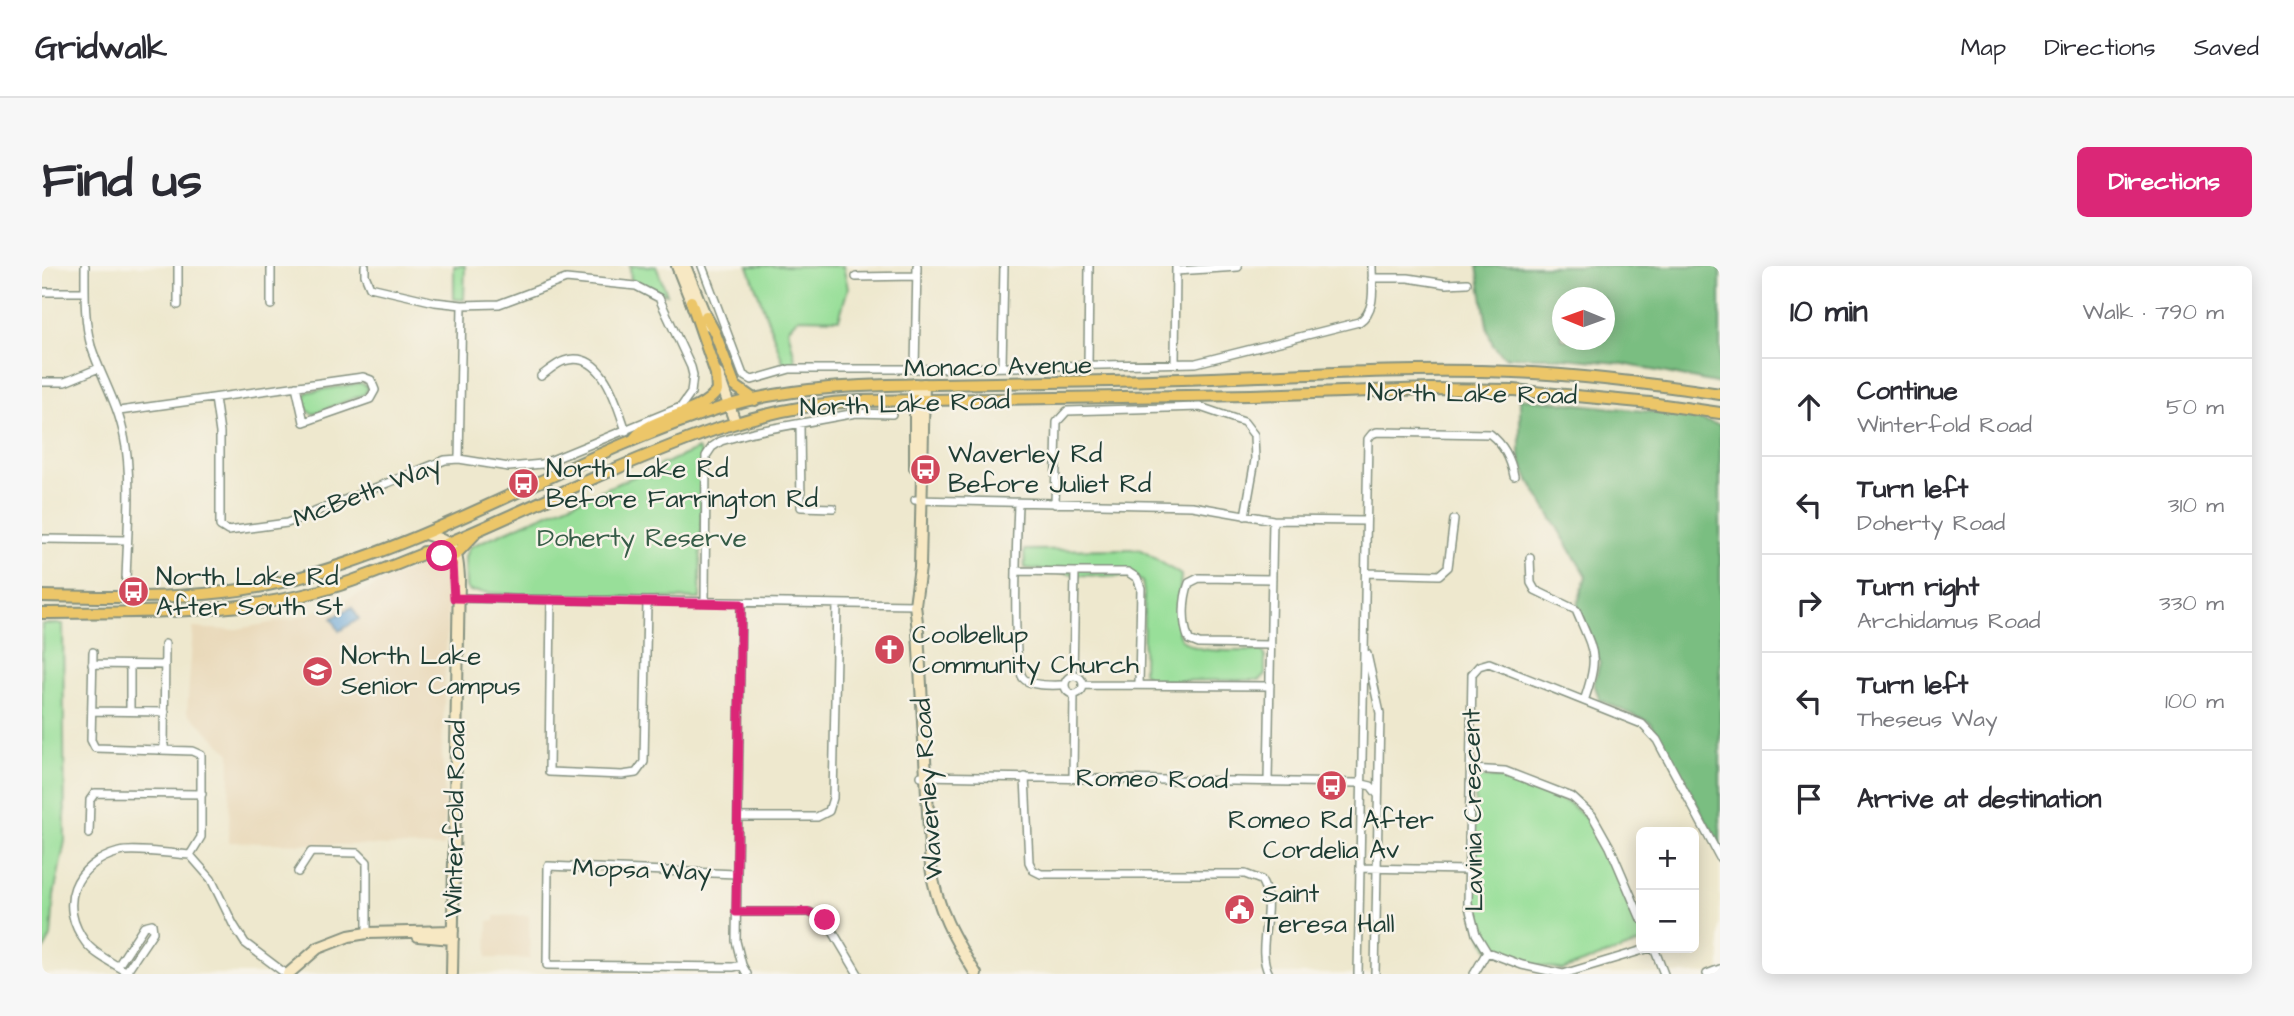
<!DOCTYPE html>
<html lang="en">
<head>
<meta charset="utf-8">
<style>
  body { margin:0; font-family:"Architects Daughter",sans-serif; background:#f7f7f7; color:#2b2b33 }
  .controls { position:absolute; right:21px; bottom:21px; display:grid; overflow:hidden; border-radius:10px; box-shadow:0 4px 18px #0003 }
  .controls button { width:63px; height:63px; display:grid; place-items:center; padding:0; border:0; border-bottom:2px solid #e1e1e2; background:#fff; color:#2b2b33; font:35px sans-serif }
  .compass { position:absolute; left:1510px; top:21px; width:63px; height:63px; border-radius:50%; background:#fff; box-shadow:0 4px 18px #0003; rotate:271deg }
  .stop { position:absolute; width:21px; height:21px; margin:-16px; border:5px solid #db2777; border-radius:50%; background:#fff }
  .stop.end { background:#db2777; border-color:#fff; box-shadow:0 2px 7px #0008 }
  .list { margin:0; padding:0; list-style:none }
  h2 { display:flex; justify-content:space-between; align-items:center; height:91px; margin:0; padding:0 28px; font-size:30px }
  h2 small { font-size:23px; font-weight:400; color:#7c7c81 }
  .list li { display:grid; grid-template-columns:46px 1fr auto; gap:21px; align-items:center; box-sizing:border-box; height:98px; padding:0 28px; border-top:2px solid #e1e1e2 }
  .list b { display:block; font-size:26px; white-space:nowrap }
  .list p { margin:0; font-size:23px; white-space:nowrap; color:#7c7c81 }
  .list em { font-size:23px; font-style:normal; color:#7c7c81 }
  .icon { flex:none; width:38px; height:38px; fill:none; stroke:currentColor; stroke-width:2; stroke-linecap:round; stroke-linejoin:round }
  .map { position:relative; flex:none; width:1678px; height:708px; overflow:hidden; border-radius:10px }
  header { display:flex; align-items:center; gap:42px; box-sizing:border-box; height:98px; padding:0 35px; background:#fff; border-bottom:2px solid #e1e1e2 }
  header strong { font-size:33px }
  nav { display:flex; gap:38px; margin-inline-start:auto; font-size:24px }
  .intro { display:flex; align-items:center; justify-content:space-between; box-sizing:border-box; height:168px; padding:0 42px }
  h1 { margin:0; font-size:49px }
  .button { padding:18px 32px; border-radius:10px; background:#db2777; color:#fff; font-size:24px; font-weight:700 }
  main { display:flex; gap:42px; padding:0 42px }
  aside { flex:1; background:#fff; border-radius:10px; box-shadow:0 4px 18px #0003 }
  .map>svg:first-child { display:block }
</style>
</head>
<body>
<header>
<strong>Gridwalk</strong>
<nav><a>Map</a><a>Directions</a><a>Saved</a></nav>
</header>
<div class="intro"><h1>Find us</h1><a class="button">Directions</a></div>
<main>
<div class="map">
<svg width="1678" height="708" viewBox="0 0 1678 708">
  <rect width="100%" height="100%" fill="#f7f3e8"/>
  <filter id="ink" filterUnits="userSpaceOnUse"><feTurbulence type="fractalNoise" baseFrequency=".0143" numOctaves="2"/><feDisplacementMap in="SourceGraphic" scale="14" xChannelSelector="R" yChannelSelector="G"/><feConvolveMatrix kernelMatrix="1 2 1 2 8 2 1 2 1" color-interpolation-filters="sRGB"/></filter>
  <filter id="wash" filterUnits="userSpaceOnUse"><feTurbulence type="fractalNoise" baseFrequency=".00686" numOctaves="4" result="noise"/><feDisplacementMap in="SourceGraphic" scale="28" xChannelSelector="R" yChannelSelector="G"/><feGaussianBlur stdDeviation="1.57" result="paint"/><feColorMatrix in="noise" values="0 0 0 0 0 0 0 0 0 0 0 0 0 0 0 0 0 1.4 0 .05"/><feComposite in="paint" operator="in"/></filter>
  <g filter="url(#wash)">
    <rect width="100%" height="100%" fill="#eee8ce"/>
    <path fill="#e9d9ba" d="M384,296l11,1 10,7 2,15 -7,166 3,51 -1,45 -215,-5 1,-89 -43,-41 6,-84 38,2 62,-11 53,-19z
      M487,649l1,44 -43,-1 1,-37h7v-5z"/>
    <path fill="#98df99" stroke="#5c8e66" stroke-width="2" d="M412,0h11l-1,34 -10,-1z
      M588,0h26l11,28 -36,-13z
      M706,0h95l5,22 -9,31 -41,-1 -10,11 8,34 -11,4z
      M319,117l7,4 -3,7 -52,20 -6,-4 -3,-13 4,-5z
      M656,183l4,7 -2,143 -185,-4 -46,-4 -3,-4 -1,-30 4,-10z
      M1098,283l41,26c-1,18 -4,37 -3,55 2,27 63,20 84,21l3,4v20l-5,5 -109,1 -8,-9 1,-78 -2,-13 -13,-4 -48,-2 -56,-7 -1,-18z
      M0,358h21l2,217 -11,54 -3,42 -9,16z
      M1434,511l29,2 64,24 18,16 18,28 36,89v7l-79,27 -40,-8 -34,-13 -8,-17 -8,-30z"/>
    <path fill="#7abe81" stroke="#4c7e5a" stroke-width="2" fill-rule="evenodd" d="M1435,0h243v118l-101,-21 -66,-6h-48l-12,-12 -5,-14zM1520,32h42v42h-42z
      M1478,132l161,17 39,10v421l-69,-123 -51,-23 -6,-16 6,-22 -23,-56 9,-30 -57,-96 -9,-21z"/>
    <path fill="#63a2d5" stroke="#417084" stroke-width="2" d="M310,341l7,12 -20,12 -7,-13z"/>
  </g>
  <g filter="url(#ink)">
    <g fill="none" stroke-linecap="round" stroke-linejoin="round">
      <defs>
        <path id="street" d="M43,0c0,26 -1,54 6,80 10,31 27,58 33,90 9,41 3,102 2,145
          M229,0v39
          M660,0l41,109 9,5 38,-11h125l281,-6 163,-41c18,-12 13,-36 13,-56
          M1134,5l62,-4
          M814,11l61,-1
          M1330,12h36l38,6 21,-1
          M0,26h43
          M136,39v-39
          M1133,97l1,-97
          M1046,99l1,-99
          M960,101l2,-101
          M873,103l2,-103
          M499,110c7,-5 16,-13 23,-15 39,-13 53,44 62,70
          M0,116h23l34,-14
          M173,132l5,35v93l8,5 59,-8 143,-57 15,-6 14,-1 3,-154 -27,-3 -65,-15 -5,-12v-9
          M77,145l244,-34 8,3 4,10 -5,9 -66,23 -8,-36
          M758,159l1,82 32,1
          M417,193l50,8 33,-3 139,-57 10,-14 2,-18 -2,-8 -32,-69 -23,-12 -70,-7 -67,25 -37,1
          M873,234l277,6 81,14 93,1
          M976,238c-1,27 -7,159 5,174 7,9 31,7 42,7
          M1013,238l2,-82 10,-11 133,-4 44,15 10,13 1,25 -10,56
          M0,273l85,1
          M1488,292l1,25 4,7 41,20c18,43 24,45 8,91
          M975,305l58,1 -2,104
          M1033,306h53l9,6 4,10 -2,97
          M1324,307l73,2 9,-8 6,-47
          M415,332l458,7
          M509,333l-2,173 73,3 14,-2 8,-11 3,-161
          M663,336l1,-146 6,-9 9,-6 32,-9 103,-19 36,1
          M699,338l-5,337 6,24 5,9
          M1229,379l-72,-1 -10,-4c-7,-17 -6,-41 0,-57l10,-5 73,1
          M51,386l-2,88 4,8 97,3 9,4v82l-11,18
          M1325,388l13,59 -5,261
          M50,398l73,1
          M1023 419a9 9 0 1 1 18 0a9 9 0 1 1-18 0Z
          M1041,419l187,1
          M50,445l73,1
          M88,445v-46
          M122,484l1,-106
          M1429,503l34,2 67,26 20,18 18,32 31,72
          M879,510l437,7 13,3 7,9
          M983,511l4,85 4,8 8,4h204l16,6c17,28 -7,66 8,94
          M1031,512l1,-84
          M1226,515l5,-261
          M696,551h79l12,-6 4,-13 4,-194
          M47,568l1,-34 5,-7 107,1
          M1318,602l108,2
          M256,606l13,-20 47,1 9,9v71
          M694,608l-188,-8 -1,99 186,2 9,-2
          M694,646h73l17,8 32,54
          M1608,682l-87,26 -41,-9 -35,-13 -11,-18 -8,-31 4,-229 7,-8 10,-3 153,61 15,16 63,118
          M1612,682l10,26
          M76,700l26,-40 8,-2 1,8 -27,40
          M88,708c-13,-9 -34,-18 -44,-31 -29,-38 -12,-79 33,-91 15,-4 53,2 71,3l21,24 22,45 12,19 41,31
          M1316,708l10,-535 4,-5 5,-2 113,2c14,11 21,25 24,42
          M1432,708l13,-22
          M1665,708l13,-5"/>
        <path id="secondary" d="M635,0l17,43
          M643,0l24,59
          M676,108l17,48
          M873,118v84
          M882,118l-4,183 -5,38 3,26 13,236c5,41 24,73 45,107
          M383,268c29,9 32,13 34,44l-7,396
          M376,670l35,3
          M246,708l30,-26 31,-12 18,-3 86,-2"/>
        <path id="primary" d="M664,50l9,17 20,53 20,14
          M592,173c20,-25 64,-22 83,-48l-1,-17 -25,-73
          M382,286l18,4 10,8
          M413,289l19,-20
          M0,330c80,1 161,5 240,-14 155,-37 290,-128 441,-175 69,-21 142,-22 214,-23 57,-1 115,-2 172,-3 135,-2 270,-14 405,-9 69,3 138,12 206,22
          M0,347c104,-1 211,3 310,-32 85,-30 167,-70 249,-106 86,-37 164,-70 259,-74l391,-6 179,-6 84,1 136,13 70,10"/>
      </defs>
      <use href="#street" stroke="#869281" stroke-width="10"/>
      <use href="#secondary" stroke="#869281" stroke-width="14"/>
      <use href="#primary" stroke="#869281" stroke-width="14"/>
      <use href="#street" stroke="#fff" stroke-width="7"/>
      <use href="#secondary" stroke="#f7e8c3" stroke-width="10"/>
      <use href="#primary" stroke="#ecc669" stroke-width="10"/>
    </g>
  </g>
  <g fill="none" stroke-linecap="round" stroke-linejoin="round" filter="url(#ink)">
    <path stroke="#db2777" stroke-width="9" d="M400,290l10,8 2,34 287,6 -5,308h73l16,8"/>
  </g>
  <defs>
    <symbol id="bus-disc" viewBox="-11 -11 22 22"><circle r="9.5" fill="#d1495b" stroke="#f7f3e8"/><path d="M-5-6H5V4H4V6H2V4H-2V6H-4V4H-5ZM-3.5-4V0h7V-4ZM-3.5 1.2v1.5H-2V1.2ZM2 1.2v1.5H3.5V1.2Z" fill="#fff"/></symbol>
    <symbol id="church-disc" viewBox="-11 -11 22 22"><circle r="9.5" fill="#d1495b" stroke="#f7f3e8"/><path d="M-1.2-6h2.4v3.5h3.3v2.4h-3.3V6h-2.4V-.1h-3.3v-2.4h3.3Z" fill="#fff"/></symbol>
    <symbol id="school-disc" viewBox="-11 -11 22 22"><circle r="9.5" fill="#d1495b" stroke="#f7f3e8"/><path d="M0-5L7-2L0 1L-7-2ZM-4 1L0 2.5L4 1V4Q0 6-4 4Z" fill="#fff"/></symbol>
    <symbol id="civic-disc" viewBox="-11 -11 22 22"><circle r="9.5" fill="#d1495b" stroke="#f7f3e8"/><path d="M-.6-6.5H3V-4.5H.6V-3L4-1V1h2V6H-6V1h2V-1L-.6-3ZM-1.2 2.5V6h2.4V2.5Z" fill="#fff"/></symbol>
  </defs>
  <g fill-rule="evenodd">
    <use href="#bus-disc" x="866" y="186" width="35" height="35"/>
    <use href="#bus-disc" x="464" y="200" width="35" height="35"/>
    <use href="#bus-disc" x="74" y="308" width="35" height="35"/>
    <use href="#church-disc" x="830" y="366" width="35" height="35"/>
    <use href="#school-disc" x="258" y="388" width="35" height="35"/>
    <use href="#bus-disc" x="1272" y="502" width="35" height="35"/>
    <use href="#civic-disc" x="1180" y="626" width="35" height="35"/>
  </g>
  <g text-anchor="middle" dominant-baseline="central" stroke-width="5" stroke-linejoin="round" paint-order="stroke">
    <g font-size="26" fill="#1f3d34" stroke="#f7f3e8">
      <text transform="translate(956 101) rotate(-1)">Monaco Avenue</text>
      <text transform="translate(1430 128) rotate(1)">North Lake Road</text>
      <text transform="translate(863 138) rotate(-2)">North Lake Road</text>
      <text transform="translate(325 226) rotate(-21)">McBeth Way</text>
      <text transform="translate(1110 513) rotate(1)">Romeo Road</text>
      <text transform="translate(886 523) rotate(-94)">Waverley Road</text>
      <text transform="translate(1431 544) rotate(-91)">Lavinia Crescent</text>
      <text transform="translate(413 553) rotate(-89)">Winterfold Road</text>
      <text transform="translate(600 604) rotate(2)">Mopsa Way</text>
    </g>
    <g font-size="26" fill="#1f3d34" stroke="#f7f3e8" text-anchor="start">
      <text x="906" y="188">Waverley Rd<tspan x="906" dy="30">Before Juliet Rd</tspan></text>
      <text x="504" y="203">North Lake Rd<tspan x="504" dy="30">Before Farrington Rd</tspan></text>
      <text x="114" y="311">North Lake Rd<tspan x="114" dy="30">After South St</tspan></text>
      <text x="870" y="369">Coolbellup<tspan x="870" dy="30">Community Church</tspan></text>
      <text x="299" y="390">North Lake<tspan x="299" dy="30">Senior Campus</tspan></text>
      <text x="1289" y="554" text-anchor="middle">Romeo Rd After<tspan x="1289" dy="30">Cordelia Av</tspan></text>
      <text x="1220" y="628">Saint<tspan x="1220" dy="30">Teresa Hall</tspan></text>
    </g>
    <g font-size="26" fill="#375d48" stroke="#f7f3e8">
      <text x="600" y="272">Doherty Reserve</text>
    </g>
  </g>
</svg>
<div class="controls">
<button>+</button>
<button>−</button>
</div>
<svg class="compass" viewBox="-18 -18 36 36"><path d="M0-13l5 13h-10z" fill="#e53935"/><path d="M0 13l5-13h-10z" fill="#7c7c81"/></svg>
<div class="stop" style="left:400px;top:290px"></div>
<div class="stop end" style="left:783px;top:654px"></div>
</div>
<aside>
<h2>10 min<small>Walk · 790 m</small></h2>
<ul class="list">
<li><svg class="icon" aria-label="ahead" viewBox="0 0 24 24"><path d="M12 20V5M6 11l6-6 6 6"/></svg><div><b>Continue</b><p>Winterfold Road</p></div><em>50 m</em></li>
<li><svg class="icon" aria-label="left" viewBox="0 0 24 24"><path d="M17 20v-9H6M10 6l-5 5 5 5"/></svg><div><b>Turn left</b><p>Doherty Road</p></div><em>310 m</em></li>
<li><svg class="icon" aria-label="right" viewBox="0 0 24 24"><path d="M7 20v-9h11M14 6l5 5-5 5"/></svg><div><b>Turn right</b><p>Archidamus Road</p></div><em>330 m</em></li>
<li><svg class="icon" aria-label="left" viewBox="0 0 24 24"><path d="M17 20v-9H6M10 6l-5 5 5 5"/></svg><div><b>Turn left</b><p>Theseus Way</p></div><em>100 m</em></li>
<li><svg class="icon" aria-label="arrive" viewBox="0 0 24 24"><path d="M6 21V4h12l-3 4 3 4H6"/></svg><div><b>Arrive at destination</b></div></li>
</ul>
</aside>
</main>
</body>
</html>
